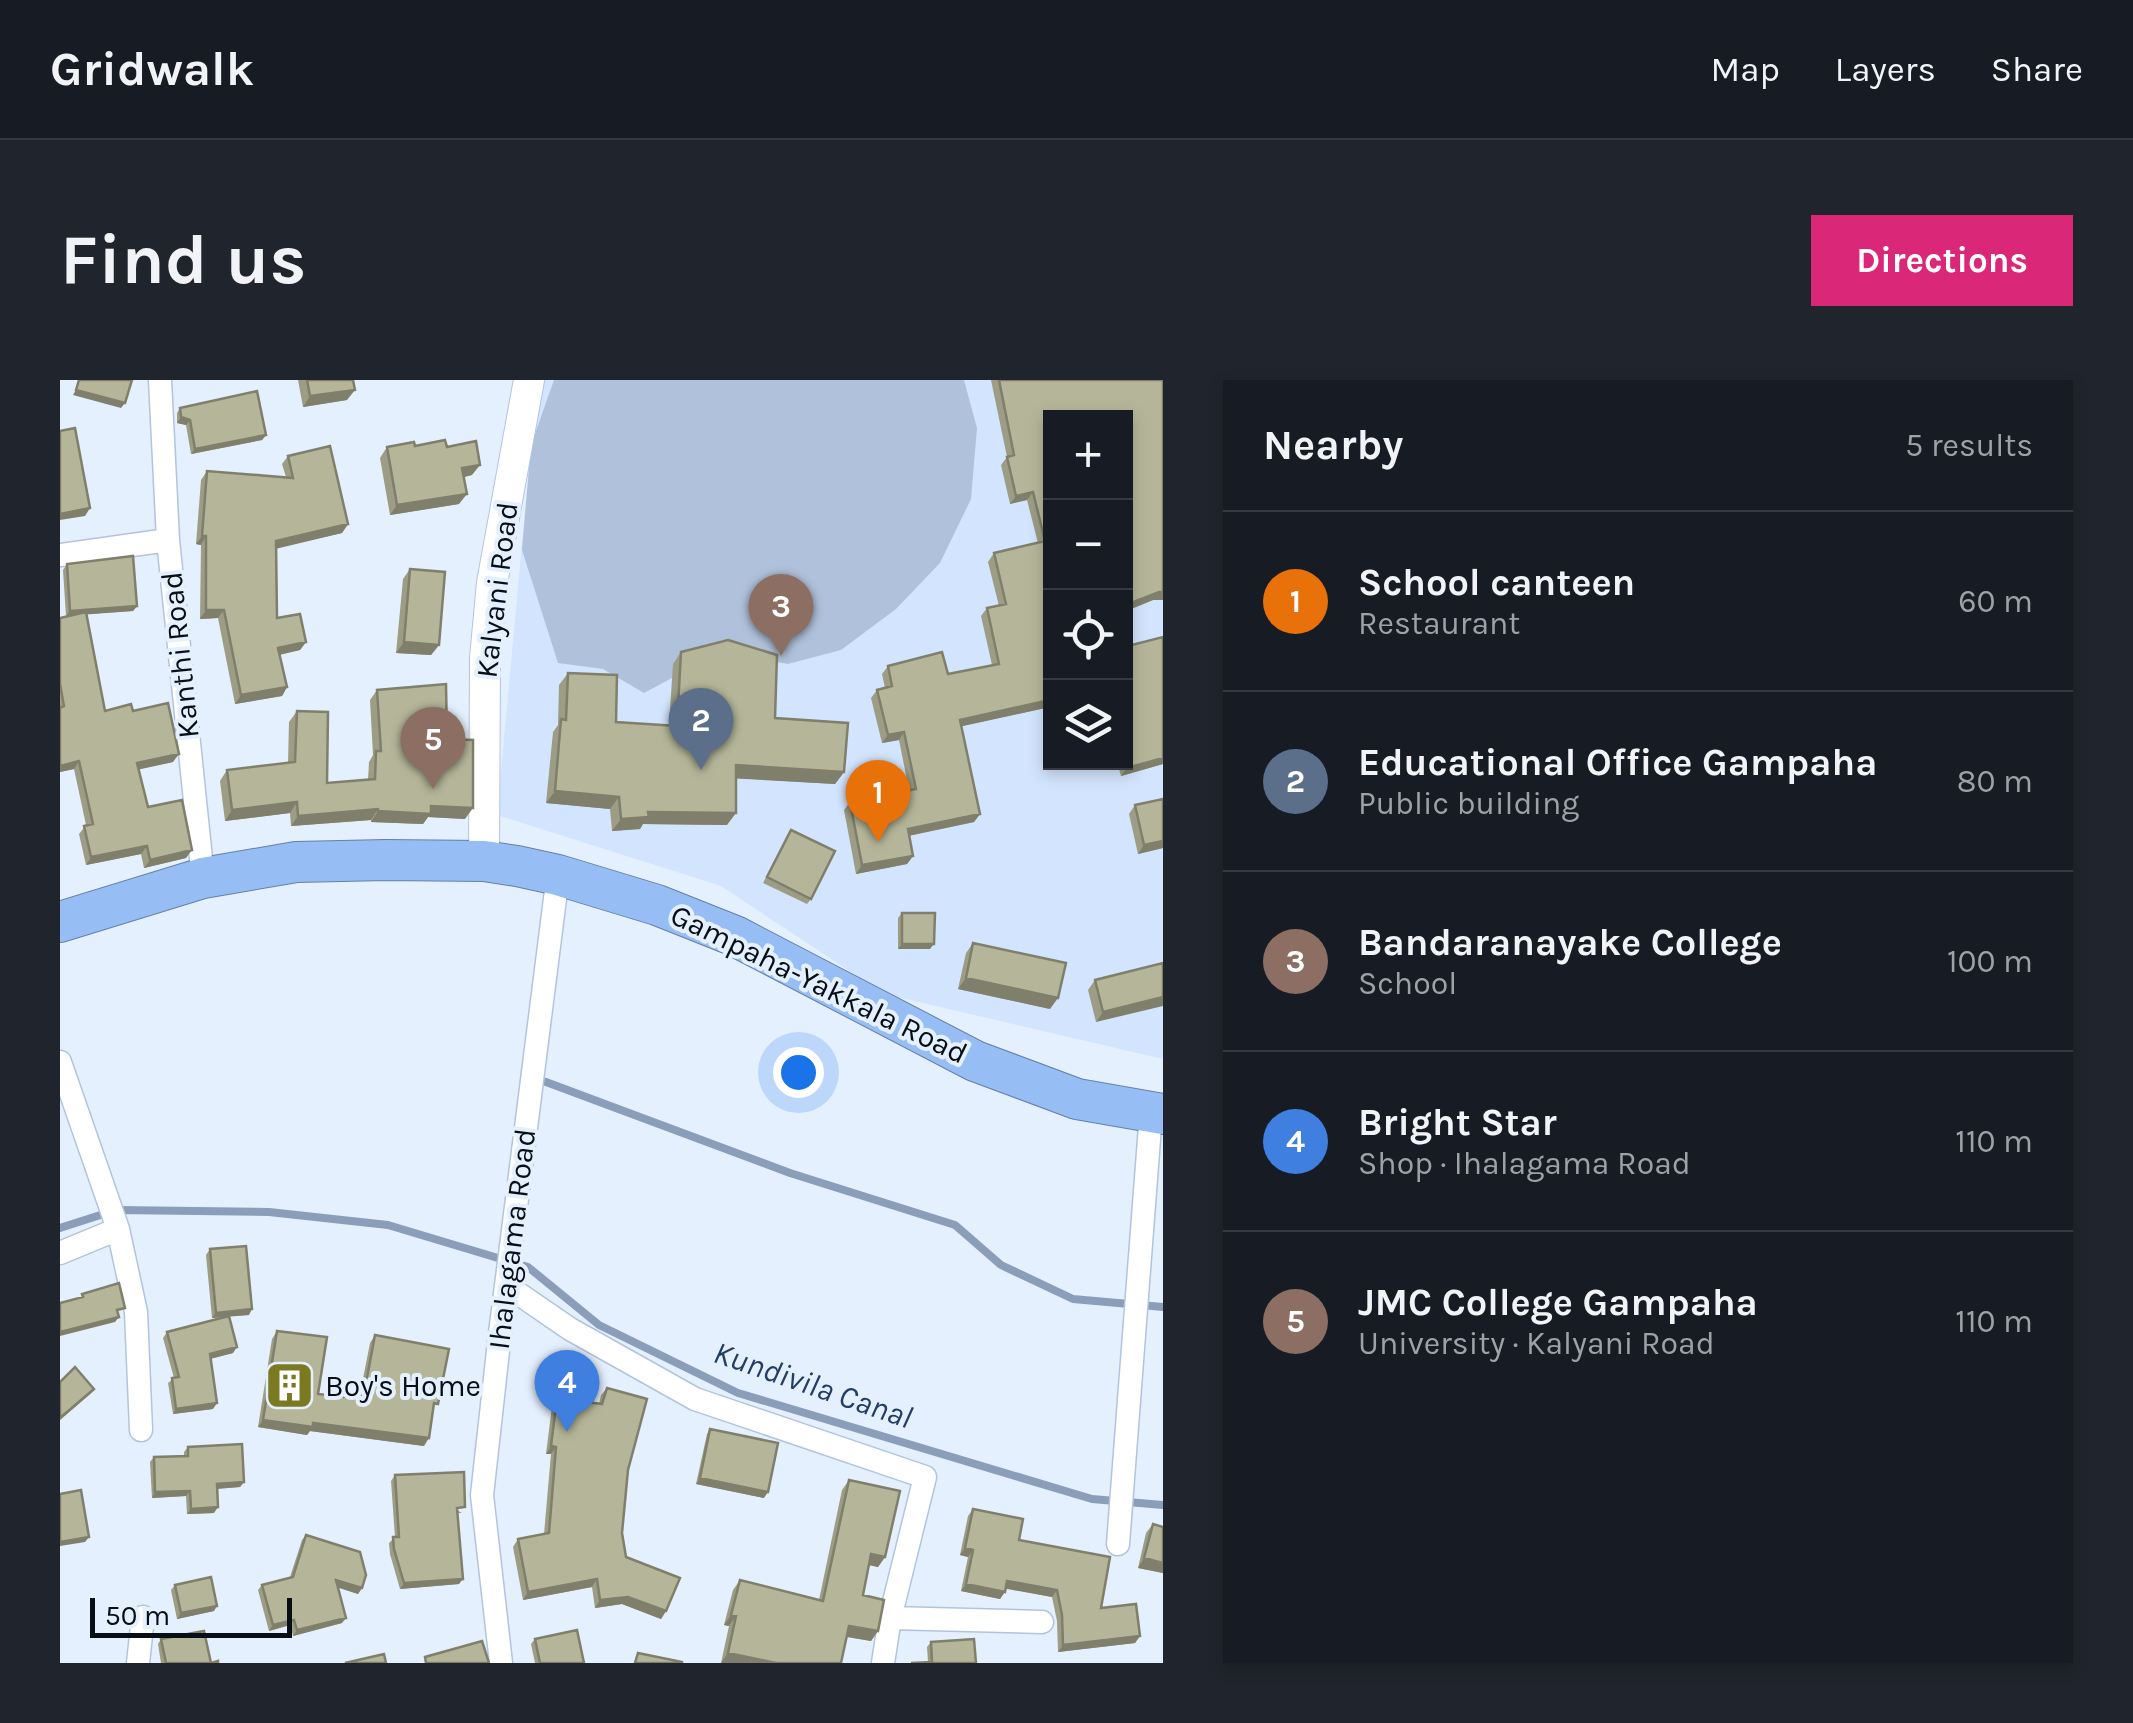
<!DOCTYPE html>
<html lang="en">
<head>
<meta charset="utf-8">
<style>
  body { margin:0; font-family:Karla,sans-serif; background:#20242c; color:#f1f3f6 }
  .controls { position:absolute; right:30px; top:30px; display:grid; overflow:hidden; border-radius:0px; box-shadow:0 5px 15px #0003 }
  .controls button { width:90px; height:90px; display:grid; place-items:center; padding:0; border:0; border-bottom:2px solid #363941; background:#171b24; color:#f1f3f6; font:50px sans-serif }
  .scale { position:absolute; left:30px; bottom:25px; width:202px; box-sizing:border-box; padding-left:10px; border:5px solid #080e16; border-top:0; font-size:28px; line-height:35px; white-space:nowrap; color:#080e16; -webkit-text-stroke:8px #e5f0ff; paint-order:stroke }
  .you { position:absolute; left:738px; top:692px; width:35px; height:35px; margin:-25px; border:8px solid #fff; border-radius:50%; background:#1a73e8; box-shadow:0 0 0 15px #1a73e833 }
  .badge { display:grid; place-items:center; width:65px; height:65px; border-radius:50%; background:#db2777; color:#fff; font-size:32px; font-weight:700 }
  .pin { position:absolute; translate:-50% -82px; filter:drop-shadow(0 2px 5px #0008) }
  .pin::after { content:''; position:absolute; top:52px; width:35px; height:30px; background:inherit; clip-path:polygon(0 0,100% 0,50% 100%) }
  .list { margin:0; padding:0; list-style:none }
  h2 { display:flex; justify-content:space-between; align-items:center; height:130px; margin:0; padding:0 40px; font-size:42px }
  h2 small { font-size:32px; font-weight:400; color:#9ea1a6 }
  .list li { display:grid; grid-template-columns:65px 1fr auto; gap:30px; align-items:center; box-sizing:border-box; height:180px; padding:0 40px; border-top:2px solid #363941 }
  .list b { display:block; font-size:38px; white-space:nowrap }
  .list p { margin:0; font-size:32px; white-space:nowrap; color:#9ea1a6 }
  .list em { font-size:32px; font-style:normal; color:#9ea1a6 }
  .icon { flex:none; width:55px; height:55px; fill:none; stroke:currentColor; stroke-width:2; stroke-linecap:round; stroke-linejoin:round }
  .map { position:relative; flex:none; width:1103px; height:1283px; overflow:hidden; border-radius:0px }
  header { display:flex; align-items:center; gap:60px; box-sizing:border-box; height:140px; padding:0 50px; background:#171b24; border-bottom:2px solid #363941 }
  header strong { font-size:48px }
  nav { display:flex; gap:55px; margin-inline-start:auto; font-size:35px }
  .intro { display:flex; align-items:center; justify-content:space-between; box-sizing:border-box; height:240px; padding:0 60px }
  h1 { margin:0; font-size:70px }
  .button { padding:25px 45px; border-radius:0px; background:#db2777; color:#fff; font-size:35px; font-weight:700 }
  main { display:flex; gap:60px; padding:0 60px }
  aside { flex:1; background:#171b24; border-radius:0px; box-shadow:0 5px 15px #0003 }
  .map>svg:first-child { display:block }
</style>
</head>
<body>
<header>
<strong>Gridwalk</strong>
<nav><a>Map</a><a>Layers</a><a>Share</a></nav>
</header>
<div class="intro"><h1>Find us</h1><a class="button">Directions</a></div>
<main>
<div class="map">
<svg width="1103" height="1283" viewBox="0 0 1103 1283">
  <rect width="100%" height="100%" fill="#e5f0ff"/>
  <path fill="#d3e5fe" fill-rule="evenodd" d="M477,0h626v679l-279,-65 -163,-108 -224,-71zM991,38h75v344h-75z"/>
  <path fill="#b0c2db" d="M494,0h410l13,48 -6,71 -31,64 -44,46 -55,41 -53,14 -68,-12 -76,41 -41,-24 -45,-6 -36,-113 9,-105z"/>
  <g fill="none" stroke-linecap="round" stroke-linejoin="round">
    <path stroke="#8b9eb9" stroke-width="8" d="M486,702l244,91 165,52 46,40 72,34 90,8
      M0,848l56,-18 153,2 119,13 140,42 71,58 139,68 354,106 71,6"/>
    <defs>
      <path id="street" d="M100,0l8,160
        M0,175l108,-15 35,338
        M0,682l58,167 18,83 5,118
        M0,873l58,-24
        M446,905l64,44 125,70 230,78 -35,141 -7,45
        M1058,1164l33,-431
        M830,1238l152,4
        M78,1283l5,-46
        M441,1283l-19,-168 18,-162 58,-458"/>
      <path id="secondary" d="M424,481l1,-203 7,-75 37,-203"/>
      <path id="highway" d="M0,542l143,-44 93,-16 90,-2 98,1 33,5 41,9 99,30 78,31 240,125 102,38 86,15"/>
    </defs>
    <use href="#street" stroke="#b2c4dd" stroke-width="25"/>
    <use href="#secondary" stroke="#b2c4dd" stroke-width="32"/>
    <use href="#highway" stroke="#6480a6" stroke-width="42"/>
    <use href="#street" stroke="#fff" stroke-width="22"/>
    <use href="#secondary" stroke="#fff" stroke-width="30"/>
    <use href="#highway" stroke="#96bdf4" stroke-width="40"/>
  </g>
  <path fill="#9c9d84" d="M238,0h55l-6,20 -44,7z
    M931,0h172l-10,220 -27,11 -76,96 -89,19 19,88 -6,8 -65,14 4,20 -6,8 -51,10 -12,-64 6,-8 59,-12 -10,-50 -17,3 -11,-45 6,-8 8,-2 -3,-14 6,-8 60,8 44,-9 -11,-49 6,-8 12,-2 -11,-44 6,-9 44,-10 -11,-43 -17,4 -9,-39 6,-8z
    M120,28l86,27 -4,5 -71,14 -5,-29 -9,-2v-10z
    M355,66l32,1 25,28 -8,2 -5,27 -69,11 -10,-57 7,-11z
    M228,76l60,68 -6,9 -66,15 1,70 29,24 -6,8 -20,5 7,32 -5,9 -47,8 -17,-86 -18,1 1,-74 -5,-1 5,-64 6,-9 79,6 -4,-13z
    M7,184l70,42 -4,5 -46,3 18,97h28l40,51 -34,7 9,38 38,51 -42,10 -3,-14 -55,11 -7,-31 7,-9 -12,-56 -14,3v-154l6,-2 -3,-46z
    M350,189l29,76 -8,10 -35,-2 7,-74z
    M1072,265l31,119 -42,12 -4,-14h9z
    M621,272l94,66 69,54 -9,12 -99,-6 -9,47 -84,-1 -3,5 -28,2 -2,-22 -64,-6 7,-71 5,-7 1,-40 9,-12 48,49 53,3 4,-61z
    M317,310l70,49 18,80 -37,-2 -5,7 -52,-2v-2l-80,6 -1,-13 -65,8 -5,-40 7,-11 61,-7 1,-41 8,-11 30,72 41,-3 1,-18 4,-7 -3,-55z
    M1103,419v49l-25,6 -9,-40 6,-9z
    M731,450l20,69 -4,5 -44,-21z
    M842,533l28,36h-32v-31z
    M913,563l77,66 -92,-20 8,-36z
    M1103,583l-67,59 -8,-32 7,-10z
    M150,869l39,66 -20,1 4,37 -23,6 3,50 -40,5 -5,-31 6,-5 -11,-40 4,-6 60,-15 -15,1 -6,-63z
    M217,951l41,63 41,5 11,-56 5,-8 58,76 -9,35 -114,-15 -3,4 -49,-8 14,-88z
    M547,1008l21,82 -6,63 4,24 40,54 -5,8 -39,-15 -27,4 -3,-21 -69,13 -10,-53 5,-8 26,-5 7,-80h-5l6,-48 5,-8 42,6 2,-9z
    M650,1049l54,69 -68,-14 11,-50z
    M128,1067l56,35 -4,5 -23,2 -3,24 -27,1 -1,-18 -34,2 -2,-36 4,-5 30,-1v-4z
    M335,1095l67,38h-4l1,71 -59,5 -10,-35 -1,-11 6,-6 -4,-56z
    M789,1100l36,77 -7,10 -9,-2 -6,30 15,36 -7,10 -24,-4 -6,26h-120l8,-37 -5,-1 9,-35 7,-10 79,20 23,-110z
    M913,1129l46,31 82,68 39,28 -5,7 -77,9 -1,-31 -5,-24 -46,-9 -6,11 -39,-8 7,-34 -8,-2 8,-39z
    M1093,1144l10,3v46l-25,-5 8,-35z
    M246,1155l56,53 -4,6 -20,-7 4,36 -49,13 -3,-11 -21,6 -11,-41 4,-5 28,-8 12,-37z
    M115,1205l39,26 -37,8 -6,-29z
    M101,1259l50,24h7h-57l-3,-19z
    M475,1259l49,24h-49l-4,-19z
    M871,1262l45,21 -48,-1 -1,-15z"/>
  <path fill="#7f7f6b" d="M16,10l49,13 -4,5 -48,-13z
    M295,10l-8,10 -44,7 7,-11z
    M121,37l9,3 -4,5 -9,-2z
    M206,55l-4,5 -71,14 4,-5z
    M420,85l-8,10 -17,4 7,-11z
    M973,112l-6,8 -17,4 6,-8z
    M407,114l-8,10 -69,11 7,-10z
    M30,128l-5,8 -25,4v-6z
    M288,144l-6,9 -71,17 5,-9z
    M142,156h4l-5,9 -5,-1z
    M1099,212h4v8h-10l-27,11v-6z
    M77,226l-4,5 -67,5 4,-5z
    M146,230h18l-6,8 -18,1z
    M246,262l-6,8 -28,6 6,-8z
    M344,262l35,3 -8,10 -35,-2z
    M227,307l-5,9 -47,8 6,-9z
    M990,320v7l-96,21 6,-8z
    M844,352l-5,8 -17,3 6,-8z
    M119,374l-6,8 -41,9 5,-8z
    M1103,378v6l-42,12 6,-8z
    M19,381l-5,8 -14,3v-6z
    M676,385l108,7 -9,12 -107,-6z
    M495,411l64,6 -9,12 -64,-6z
    M237,422l-7,11 -65,8 7,-11z
    M371,426l42,2 -8,11 -37,-2 -5,7 -52,-2 7,-11z
    M318,429l-7,11 -80,6 7,-10z
    M588,432l88,1 -9,12 -84,-1 -3,5 -28,2 9,-12z
    M920,434l-6,8 -72,15 6,-8z
    M1103,461v7l-25,6 6,-9z
    M87,466l-6,8 -55,11 5,-8z
    M132,470l-6,8 -42,10 6,-8z
    M853,476l-6,8 -51,10 6,-9z
    M842,564h32l-4,5h-32z
    M906,598l92,20 -8,11 -92,-20z
    M1103,617v9l-67,16 7,-10z
    M192,929l-3,6 -37,3 4,-5z
    M59,937l-4,5 -55,14v-4z
    M177,967l-4,6 -27,7 4,-6z
    M34,1009l-4,5 -30,26v-2z
    M157,1023l-4,6 -40,5 3,-5z
    M203,1040l50,3 116,15 -5,8 -114,-15 -3,4 -49,-8z
    M491,1066l5,1 -5,7h-5z
    M640,1098l68,14 -4,6 -68,-14z
    M184,1102l-4,5 -27,2 4,-5z
    M130,1111l-4,5 -34,2 3,-6z
    M158,1127l-4,6 -27,1 4,-5z
    M29,1157l-4,5 -25,4v-4z
    M905,1168l8,2 -5,7 -8,-2z
    M811,1174l14,3 -7,10 -14,-3z
    M1084,1178l19,5v10l-25,-5z
    M403,1199l-4,5 -59,5 4,-6z
    M537,1199l-5,8 -69,13 5,-8z
    M276,1200l26,8 -4,6 -25,-8z
    M947,1201l50,9 -5,7 -50,-9z
    M906,1204l39,8 -5,7 -39,-8z
    M568,1217l38,14 -5,8 -39,-15 -27,4 5,-8z
    M157,1226l-3,5 -37,8 4,-6z
    M671,1235l5,1 -7,10 -5,-1z
    M286,1238l-4,5 -49,13 4,-6z
    M234,1240l-4,5 -21,6 4,-6z
    M789,1246l29,5 -7,10 -29,-5z
    M1080,1256l-5,7 -77,9 5,-7z
    M668,1273l48,10h-55z"/>
  <path fill="#b5b699" stroke="#7f7f6b" stroke-width="2.5" d="M19,0h53l-7,23 -49,-13z
    M247,0h46l2,10 -45,6z
    M939,0h164v212h-4l-33,13v-187h-76v282l-90,20 20,94 -72,15 5,27 -51,9 -12,-63 66,-13 -12,-57 -16,3 -11,-45 15,-4 -4,-20 54,-14 6,22 51,-10 -12,-56 19,-4 -12,-51 51,-12 -12,-49 -17,4 -9,-39 7,-2z
    M197,11l9,44 -71,14 -5,-29 -9,-3 -1,-9z
    M15,48l15,80 -30,6v-83z
    M385,60l2,7 29,-6 4,24 -18,3 5,26 -70,11 -10,-58 27,-5 1,4z
    M270,66l18,78 -72,17 1,77 23,-4 6,28 -28,6 9,39 -46,8 -17,-85h-18v-74h-4l5,-65 86,7 -5,-22z
    M73,176l4,50 -67,5 -3,-47z
    M350,189l35,3 -6,73 -35,-3z
    M26,232l19,99 26,-7 2,7 35,-8 11,51 -42,9 11,44 34,-7 10,50 -42,10 -3,-14 -56,11 -7,-31 9,-2 -14,-63 -19,5v-58l4,-2 -4,-22v-66z
    M1066,232l6,33 31,-8v121l-36,10 -2,-6z
    M668,260l49,15 -2,63 73,5 -4,49 -108,-7v48l-88,-1 1,5 -28,2 -2,-22 -64,-6 6,-72 5,1 2,-47 49,2 -1,47 61,4 4,-74z
    M386,304l1,55 26,1v68l-42,-2v8l-53,-3v-2l-80,7 -1,-14 -65,8 -5,-40 68,-8 2,-51 31,1 -1,71 48,-4 1,-28h5l-4,-61z
    M1103,419v42l-19,4 -9,-40z
    M731,450l44,21 -24,48 -44,-22z
    M842,533h33l-1,31h-32z
    M913,563l93,20 -8,35 -92,-20z
    M1103,583v34l-60,15 -8,-32z
    M186,866l6,63 -36,4 -6,-64z
    M59,903l6,25 -8,2 2,7 -59,15v-29l23,-6 -1,-3z
    M169,936l8,31 -27,7 7,49 -41,6 -4,-31 7,-1 -12,-45z
    M217,951l50,6 -9,57 45,5 12,-64 74,14 -11,55 -4,-1 -5,35 -116,-15v4l-50,-7z
    M15,987l19,22 -34,29v-36z
    M547,1008l40,11 -19,71 -6,63 4,24 54,21 -14,33 -38,-14 -28,3 -3,-21 -69,13 -10,-53 31,-6 7,-86 -5,-1 6,-48 45,6z
    M650,1049l68,14 -10,49 -68,-14z
    M182,1064l2,38 -27,2 1,23 -27,2 -1,-18 -35,1 -1,-35 34,-1v-9z
    M404,1092l1,35 -8,1 6,71 -59,4 -10,-34 -1,-12h6l-4,-62z
    M789,1100l51,11 -15,66 -14,-3 -8,41 21,5 -6,31 -29,-5 -8,37h-65l-48,-10 8,-37 -5,-1 9,-35 83,21z
    M21,1110l8,47 -29,5v-48z
    M913,1129l50,10 -4,21 91,17 -9,51 35,-4 4,32 -77,9 -1,-30 -5,-25 -50,-9 -2,11 -39,-8 7,-34 -8,-2z
    M1093,1144l10,3v36l-19,-5z
    M246,1155l54,17 6,23 -4,13 -26,-8 10,38 -49,12 -3,-10 -21,5 -11,-40 31,-8z
    M151,1197l6,29 -36,7 -6,-28z
    M517,1250l7,33h-44l-5,-24z
    M144,1251l7,32 7,-2v2h-52l-5,-24z
    M914,1259l2,24h-65l21,-1 -1,-20z
    M422,1261l7,22h-63l-1,-6z
    M578,1273l44,9v1h-47z
    M324,1274l2,9h-41z"/>
  <defs>
    <symbol id="building-square" viewBox="-11 -11 22 22"><rect x="-9" y="-9" width="18" height="18" rx="4" fill="#7b7a22" stroke="#e5f0ff"/><path d="M-4-6H4V6H1V3H-1V6H-4ZM-2.5-4.3h1.7v1.8h-1.7ZM.8-4.3h1.7v1.8H.8ZM-2.5-1h1.7V.8h-1.7ZM.8-1h1.7V.8H.8Z" fill="#fff"/></symbol>
  </defs>
  <g fill-rule="evenodd">
    <use href="#building-square" x="202" y="978" width="55" height="55"/>
  </g>
  <g text-anchor="middle" dominant-baseline="central" stroke-width="8" stroke-linejoin="round" paint-order="stroke">
    <g font-size="30" fill="#080e16" stroke="#e5f0ff">
      <text transform="translate(437 210) rotate(-83)">Kalyani Road</text>
      <text transform="translate(120 275) rotate(-96)">Kanthi Road</text>
      <text transform="translate(759 604) rotate(26)">Gampaha-Yakkala Road</text>
      <text transform="translate(452 859) rotate(-83)">Ihalagama Road</text>
    </g>
    <g font-size="30" fill="#080e16" stroke="#e5f0ff" text-anchor="start">
      <text x="265" y="1006">Boy's Home</text>
    </g>
    <g font-size="32" font-style="italic" fill="#223e65" stroke="#e5f0ff">
      <text transform="translate(753 1005) rotate(19)">Kundivila Canal</text>
    </g>
  </g>
</svg>
<div class="controls">
<button>+</button>
<button>−</button>
<button><svg class="icon" aria-label="locate" viewBox="0 0 24 24"><circle cx="12" cy="12" r="6"/><path d="M12 2v4M12 18v4M2 12h4M18 12h4"/></svg></button>
<button><svg class="icon" aria-label="layers" viewBox="0 0 24 24"><path d="M12 4l9 5-9 5-9-5zM3 14l9 5 9-5"/></svg></button>
</div>
<div class="scale">50 m</div>
<div class="you"></div>
<div class="pin badge" style="left:818px;top:462px;background:#e8710a">1</div>
<div class="pin badge" style="left:641px;top:390px;background:#5c6f8a">2</div>
<div class="pin badge" style="left:721px;top:276px;background:#8d6e63">3</div>
<div class="pin badge" style="left:507px;top:1052px;background:#3f7fe0">4</div>
<div class="pin badge" style="left:373px;top:409px;background:#8d6e63">5</div>
</div>
<aside>
<h2>Nearby<small>5 results</small></h2>
<ul class="list">
<li><span class="badge" style="background:#e8710a">1</span><div><b>School canteen</b><p>Restaurant</p></div><em>60 m</em></li>
<li><span class="badge" style="background:#5c6f8a">2</span><div><b>Educational Office Gampaha</b><p>Public building</p></div><em>80 m</em></li>
<li><span class="badge" style="background:#8d6e63">3</span><div><b>Bandaranayake College</b><p>School</p></div><em>100 m</em></li>
<li><span class="badge" style="background:#3f7fe0">4</span><div><b>Bright Star</b><p>Shop · Ihalagama Road</p></div><em>110 m</em></li>
<li><span class="badge" style="background:#8d6e63">5</span><div><b>JMC College Gampaha</b><p>University · Kalyani Road</p></div><em>110 m</em></li>
</ul>
</aside>
</main>
</body>
</html>
